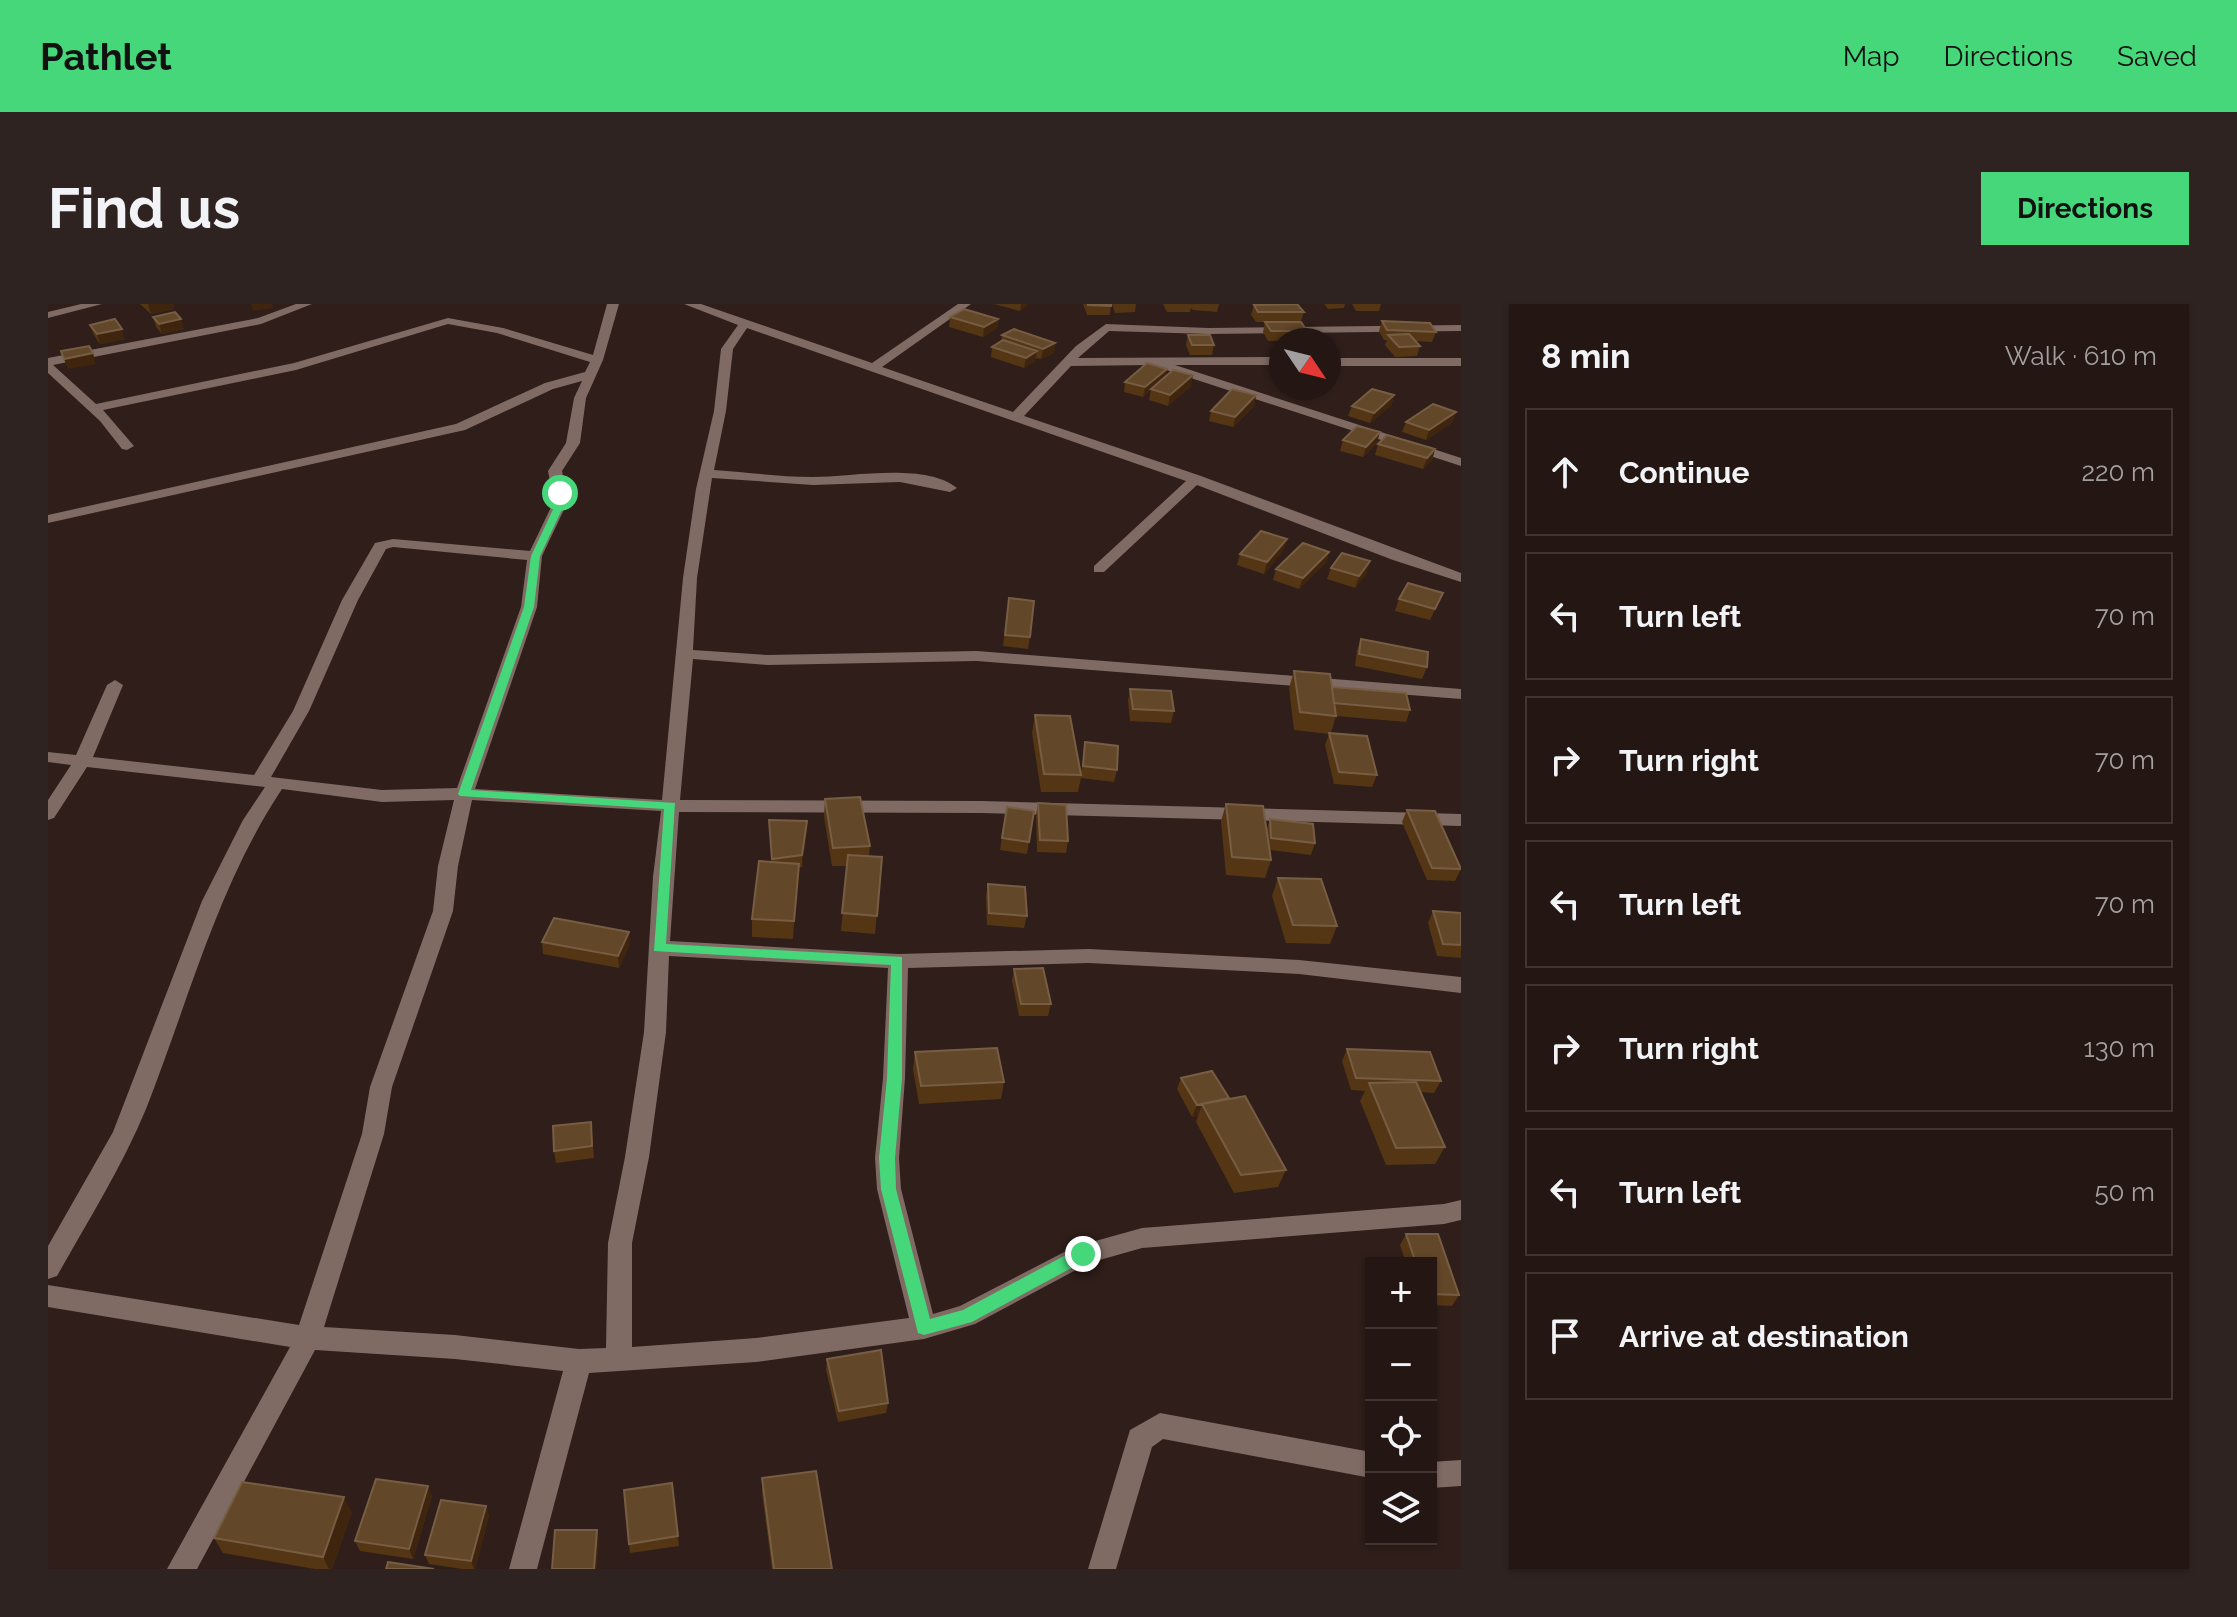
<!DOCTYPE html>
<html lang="en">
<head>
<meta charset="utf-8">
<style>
  body { margin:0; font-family:Raleway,sans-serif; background:#2f2321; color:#f1f3f6 }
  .controls { position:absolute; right:24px; bottom:24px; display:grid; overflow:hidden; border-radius:0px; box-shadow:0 2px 6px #0004 }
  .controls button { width:72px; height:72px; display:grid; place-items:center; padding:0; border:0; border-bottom:2px solid #403533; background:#231613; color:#f1f3f6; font:40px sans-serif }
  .compass { position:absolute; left:1221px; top:24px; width:72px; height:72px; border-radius:50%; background:#231613; box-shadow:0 2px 6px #0004; rotate:125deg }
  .stop { position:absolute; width:24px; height:24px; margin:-18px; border:6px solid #45d77a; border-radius:50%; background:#fff }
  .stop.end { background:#45d77a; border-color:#fff; box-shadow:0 2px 8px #0008 }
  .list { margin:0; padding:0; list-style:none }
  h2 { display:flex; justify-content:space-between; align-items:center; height:104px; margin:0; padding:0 32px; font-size:34px }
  h2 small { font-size:26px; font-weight:400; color:#a39fa0 }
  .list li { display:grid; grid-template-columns:52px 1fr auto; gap:24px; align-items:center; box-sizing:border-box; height:128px; margin:0 16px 16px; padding:0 16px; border:2px solid #403533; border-radius:0px }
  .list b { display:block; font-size:30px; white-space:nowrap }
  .list em { font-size:26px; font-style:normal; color:#a39fa0 }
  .icon { flex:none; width:44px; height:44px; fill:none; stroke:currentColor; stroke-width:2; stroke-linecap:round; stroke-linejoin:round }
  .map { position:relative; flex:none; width:1413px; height:1265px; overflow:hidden; border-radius:0px }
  header { display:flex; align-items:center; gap:48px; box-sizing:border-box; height:112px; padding:0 40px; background:#45d77a; color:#111 }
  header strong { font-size:38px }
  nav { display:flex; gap:44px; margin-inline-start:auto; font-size:28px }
  .intro { display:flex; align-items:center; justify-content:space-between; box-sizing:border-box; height:192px; padding:0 48px }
  h1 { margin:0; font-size:56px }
  .button { padding:20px 36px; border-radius:0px; background:#45d77a; color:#111; font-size:28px; font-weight:700 }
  main { display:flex; gap:48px; padding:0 48px }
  aside { flex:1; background:#231613; border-radius:0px; box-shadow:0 2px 6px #0004 }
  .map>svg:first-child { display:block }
</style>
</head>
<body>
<header>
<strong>Pathlet</strong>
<nav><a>Map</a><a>Directions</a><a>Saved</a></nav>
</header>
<div class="intro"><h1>Find us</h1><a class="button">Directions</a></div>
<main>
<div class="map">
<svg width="1413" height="1265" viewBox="0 0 1413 1265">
  <rect width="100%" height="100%" fill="#2f1e19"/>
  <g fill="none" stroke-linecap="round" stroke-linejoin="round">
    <path fill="#7f6b64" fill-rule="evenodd" d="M33,0h21l-54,14v-6z
      M248,0h16l-51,20 -208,41 43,39 198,-41 154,-45 55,10 90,27 14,-51h12l-16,56 -17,38 -6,45 -18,28 6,30 -26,55 -5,51 -62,182 187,11 21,-222 13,-89 18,-78 7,-62 17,-24 -54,-21h17l171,59 86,-59h13l-89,63 131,45 63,-66 30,-22 102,4 253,-3v6l-253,3 -99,-3 -31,27 203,-1v8h-106l286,93v8l-310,-101 -80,1 -47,50 177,60 260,97v9l-68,-22 -196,-75 -93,87h-10v-6l92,-85 -439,-153 -14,21 -7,62 -12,59c33,2 65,7 98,7 39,0 114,-15 145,11l-7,4 -50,-10 -87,3 -101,-7 -15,100 -4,72 74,5 210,-4 484,38v10l-484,-38 -210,4 -74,-6 -13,141 302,1 479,13v12l-479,-13 -303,-1 -9,129 228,13 191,-5 210,11 162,17v16l-162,-19 -210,-11 -181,5 -3,110 -6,80 2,31 32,125 27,-8 114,-59 68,-19 302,-24 17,-4v20l-17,4 -302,24 -53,15 -114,61 -51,15 -168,23 -167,11 -52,196h-28l54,-198 -108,-12 -140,-9 -118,219h-30l123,-222 -242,-40v-22l251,40 63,-191 8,-47 63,-176 5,-45 16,-66 -72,2 -100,-13c-65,98 -93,211 -136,320 -24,58 -58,112 -89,167l-9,3v-33l65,-114 89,-231 41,-81 22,-33 -178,-20 -33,51 -6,2v-20l23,-35 -23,-3v-10l28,3 31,-70 8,-5 8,5 -30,72 161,18 39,-64 49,-111 33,-57 18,-4 137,12 24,-50 -6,-30 18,-28 8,-45 8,-17 -29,8 -88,41 -417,93v-8l408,-91 89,-41 40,-11 5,-10 -93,-29 -49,-9 -152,46 -193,40 31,36 -7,4 -5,-1 -22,-28 -52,-48v-15l210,-40zM345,243l134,13 -6,47 -64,181 -75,2 -111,-13 38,-66 49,-111 28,-51zM424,496l189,11 -8,66 -9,155 -19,125 -17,86 -2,105 -27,1 -124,-14 -131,-8 60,-193 8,-47 61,-176 5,-45zM621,652l219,12 -5,110 -8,80 2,31 32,129 -153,20 -124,9v-104l17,-86 17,-125z
      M1281,54h132v8h-132z
      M1112,1109l211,39v26l-208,-39 -11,8 -36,122h-28l42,-139z
      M1413,1156v26l-30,2v-26z"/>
  </g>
  <path fill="#543615" d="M92,0h33l1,5 -23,5z
    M946,0h34l-8,7z
    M1035,0h28l-1,11h-23z
    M1064,0h24l-1,8 -20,1z
    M1115,0h56l-2,8 -24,-2 -2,-2 -1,4h-23z
    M1276,0h21l-1,4 -16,1z
    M1304,0h29l-2,7h-23z
    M1206,1l50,7 -3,9 -28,1 34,9 -3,9 -36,1 -5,-9 2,-10h-9l-5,-7z
    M105,13l31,12 -22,5 -6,-7z
    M902,13l48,2 -1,9 -14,9 -34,-10z
    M1334,17l54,11 -4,10 -16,-1 4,5 -3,10 -22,1 -10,-12 2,-5h-3l-5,-9z
    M42,21l35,14 -25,5 -6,-9z
    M954,31l53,8 -1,10 -13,6 -5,-1 -1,3 -11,7 -33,-11 1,-10 9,-5z
    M1140,31l26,10 -2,10h-22l-4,-10z
    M1119,65l-2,8 26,9 -23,20 -19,-6 2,-10 -8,7 -19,-5 1,-10z
    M1208,91l-2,11 -21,21 -24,-6 2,-10z
    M1346,91l-3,11 -21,17 -22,-7 4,-10z
    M1358,118h47l-27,18 -24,-8z
    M1295,136l34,3 -14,14 -23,-6z
    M1330,140l57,5 -3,11 -9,9 -48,-14z
    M1236,246l-20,24 -27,-9 3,-11z
    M1281,248l-3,11 -27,26 -26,-9 3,-11z
    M1283,264l36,5 -12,15 -28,-9z
    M1395,289l-13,27 -35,-9 4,-12z
    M961,294l21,39 -2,12 -25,-3z
    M1313,335l66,28 -5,12 -67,-13 2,-16z
    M1246,367l38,16 78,23 -4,12 -70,-6 -5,17 46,42 -5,12 -38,-3 -9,-39 4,-11 -35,-4 -5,-42z
    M1082,385l44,22 -3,12 -41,-2 -2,-20z
    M987,411l46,58 4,-31 32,28 -3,12 -33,-4 -3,14h-37l-9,-59z
    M777,495l45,47 -1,10 13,1 -7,77 -34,-3 6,-65h-15l-8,-49z
    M990,499l30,38 -2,12 -29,-1 -1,-37z
    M1178,500l41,25 3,-10 45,24 -4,12 -41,-5 1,10 -6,18 -39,-3 -5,-54z
    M959,503l27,4 -7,43 -27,-4z
    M1359,506l54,59 -6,12 -28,-1 -25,-58z
    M721,516l38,1 -5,46h-3l-6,72 -41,-2v-18l20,-57z
    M1230,574l59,48 -7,18 -44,-1 -14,-47z
    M940,580l39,32 -3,12 -37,-3 -1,-29z
    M1385,607l28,2v45l-24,-2 -9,-33z
    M494,638l88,2 -11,24 -76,-14z
    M966,665l37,35 -3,12h-29l-7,-35z
    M1299,745l94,32 -7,12 -13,-1 24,55 -10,17 -49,1 -26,-64 5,-10 -14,-1 -9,-29z
    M867,748l89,30 -3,17 -82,5 -6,-34z
    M1133,774l48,20 57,72 -8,17 -44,6 -38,-71 2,-6 -6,1 -15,-28z
    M544,829l2,25 -38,5 -2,-12z
    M1358,930l53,61 -7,11 -21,-1v-42h-25l-6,-18z
    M779,1055l61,44 -2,10 -48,9 -12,-52z
    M714,1174l70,91h-60l-10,-76z
    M624,1179l7,63 -49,7 -1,-9z
    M384,1192l-19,63 -53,-8 -5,-10z
    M438,1202l3,10 -14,53h-13l-33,-5 -4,-9z
    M304,1208l-20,57h-17l-92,-16 -9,-15z"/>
  <path fill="#3f250e" d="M100,0h25l1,5 -23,5z
    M203,0h21l1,4 -20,3z
    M973,0h7l-8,7z
    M133,15l3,10 -22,5 -3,-10z
    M950,15l-1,9 -14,9 1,-10z
    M74,25l3,10 -25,5 -3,-10z
    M1007,39l-1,10 -13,6 2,-10z
    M989,47l-2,10 -11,7 2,-10z
    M45,49l3,11 -28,5 -4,-10z
    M1119,65l-2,10 -22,18 2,-10z
    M1145,71l-2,11 -23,20 2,-11z
    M1208,91l-2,11 -21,21 2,-10z
    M1346,91l-3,11 -21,17 4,-10z
    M1408,108l-3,10 -27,18 3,-10z
    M1332,128l-3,11 -14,14 3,-10z
    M1387,145l-3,11 -9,9 4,-11z
    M1239,235l-3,11 -20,24 3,-12z
    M1281,248l-3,11 -27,26 4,-11z
    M1322,257l-3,12 -12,15 4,-12z
    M759,517v12l-5,34v-12z
    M751,560v17l-6,58 1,-18z
    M581,628l1,12 -11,24 -1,-12z
    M1181,794l-27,6 -4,12 -6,1 5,-12z
    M380,1182l4,10 -19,63 -4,-10z
    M296,1193l8,15 -20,57h-3l-6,-12z
    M438,1202l3,10 -14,53h-1l-3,-8z
    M549,1226l2,10 -2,29h-3z"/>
  <path fill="#634729" stroke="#775d43" stroke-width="2" d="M1040,0h23v2l-23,-1z
    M1249,0l7,8h-46l-4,-7z
    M916,5l34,10 -14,8 -34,-10z
    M127,8l6,7 -22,5 -6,-7z
    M67,15l7,10 -25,5 -7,-9z
    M1334,17l48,2 6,9 -49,-2z
    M1217,18h36l6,9h-36z
    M966,25l41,14 -12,6 -41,-14z
    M1361,30l11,12 -21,1 -11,-12z
    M1140,31h22l4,10h-22z
    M955,36l34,11 -11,7 -34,-11z
    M41,42l4,7 -29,6 -3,-8z
    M1099,59l20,6 -22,18 -20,-5z
    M1125,66l20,5 -23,20 -19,-6z
    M1184,85l24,6 -21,22 -24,-6z
    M1324,85l22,6 -20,18 -22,-7z
    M1385,100l23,8 -27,18 -23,-8z
    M1309,122l23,6 -14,15 -23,-7z
    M1339,131l48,14 -8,9 -49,-14z
    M1213,227l26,8 -20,23 -27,-8z
    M1255,239l26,9 -26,26 -27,-9z
    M1294,249l28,8 -11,15 -28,-8z
    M1360,279l35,10 -8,16 -36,-10z
    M961,294l25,3 -4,36 -25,-2z
    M1313,335l67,13 -1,15 -68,-13z
    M1246,367l36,3 6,42 -36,-4z
    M1284,383l74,6 4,17 -76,-7z
    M1082,385l41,2 3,20 -41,-2z
    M987,411l35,1 11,59 -37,-1z
    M1281,429l38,3 10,39 -38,-3z
    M1037,438l33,4 -1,24 -34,-4z
    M812,493l10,49 -37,2 -8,-49z
    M990,499l28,2 2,36 -28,-1z
    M1178,500l37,2 8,54 -39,-3z
    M959,503l27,4 -5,31 -27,-4z
    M1359,506l28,1 26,58 -29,-1z
    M1222,515l43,5 2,19 -44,-5z
    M721,516l38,1 -5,34 -30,4z
    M800,551l34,2 -5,59 -35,-3z
    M711,557l40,3 -5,57 -42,-2z
    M1230,574l43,1 16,47 -44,-1z
    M940,580l37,3 2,29 -38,-3z
    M1385,607l28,2v32l-18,-1z
    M506,614l75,14 -11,24 -76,-14z
    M995,664l8,36h-30l-7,-35z
    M949,744l7,34 -83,4 -6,-34z
    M1299,745l83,3 11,29 -85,-3z
    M1164,767l17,27 -32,7 -16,-27z
    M1368,778l29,65 -49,1 -27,-65z
    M1197,792l41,74 -45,5 -39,-71z
    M543,818l1,24 -38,5 -1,-25z
    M1358,930h32l21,61 -28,-1v-31h-15z
    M833,1046l7,53 -49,8 -12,-52z
    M768,1167l16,98h-58l-12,-91z
    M328,1175l52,7 -19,63 -54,-8z
    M194,1178l102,15 -21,60 -109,-19z
    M624,1179l6,53 -49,8 -5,-54z
    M393,1196l45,6 -15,55 -46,-6z
    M507,1226h42l-3,39h-42z
    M340,1258l46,7h-48z"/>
  <path fill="#45d77a" d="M512,187l4,2 2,8 -26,55 -6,51 -63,183 204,13 -9,141 236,13v121l-7,80 1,31 34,130 33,-9 114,-61h11v10l-116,63 -48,13 -6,-2 -37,-144 -2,-31 8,-80 4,-113 -237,-14 10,-142 -204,-13 -2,-2 66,-187 7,-51 26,-55 -2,-8z"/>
</svg>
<div class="controls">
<button>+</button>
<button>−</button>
<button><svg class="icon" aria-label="locate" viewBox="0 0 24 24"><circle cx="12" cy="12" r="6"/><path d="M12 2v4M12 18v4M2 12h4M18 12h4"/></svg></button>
<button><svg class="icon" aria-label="layers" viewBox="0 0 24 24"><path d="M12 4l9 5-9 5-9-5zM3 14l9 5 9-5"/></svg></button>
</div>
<svg class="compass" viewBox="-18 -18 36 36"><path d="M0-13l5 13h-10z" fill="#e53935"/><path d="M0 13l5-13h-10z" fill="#a39fa0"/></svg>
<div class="stop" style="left:512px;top:189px"></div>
<div class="stop end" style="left:1035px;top:950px"></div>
</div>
<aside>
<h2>8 min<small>Walk · 610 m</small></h2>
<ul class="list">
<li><svg class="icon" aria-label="ahead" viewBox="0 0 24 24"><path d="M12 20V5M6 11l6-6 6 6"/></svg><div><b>Continue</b></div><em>220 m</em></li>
<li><svg class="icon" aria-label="left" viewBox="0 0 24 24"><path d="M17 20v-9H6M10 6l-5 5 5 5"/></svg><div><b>Turn left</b></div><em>70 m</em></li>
<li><svg class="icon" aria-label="right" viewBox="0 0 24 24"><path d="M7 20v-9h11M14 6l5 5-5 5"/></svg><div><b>Turn right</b></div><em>70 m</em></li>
<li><svg class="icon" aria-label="left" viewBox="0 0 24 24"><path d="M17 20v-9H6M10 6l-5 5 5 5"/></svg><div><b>Turn left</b></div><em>70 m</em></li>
<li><svg class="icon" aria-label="right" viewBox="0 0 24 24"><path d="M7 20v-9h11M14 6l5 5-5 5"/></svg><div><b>Turn right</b></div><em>130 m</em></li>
<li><svg class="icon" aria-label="left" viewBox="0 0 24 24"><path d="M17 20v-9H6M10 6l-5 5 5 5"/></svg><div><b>Turn left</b></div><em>50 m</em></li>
<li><svg class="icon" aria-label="arrive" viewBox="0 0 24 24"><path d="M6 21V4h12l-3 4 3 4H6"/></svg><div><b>Arrive at destination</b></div></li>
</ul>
</aside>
</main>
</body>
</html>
